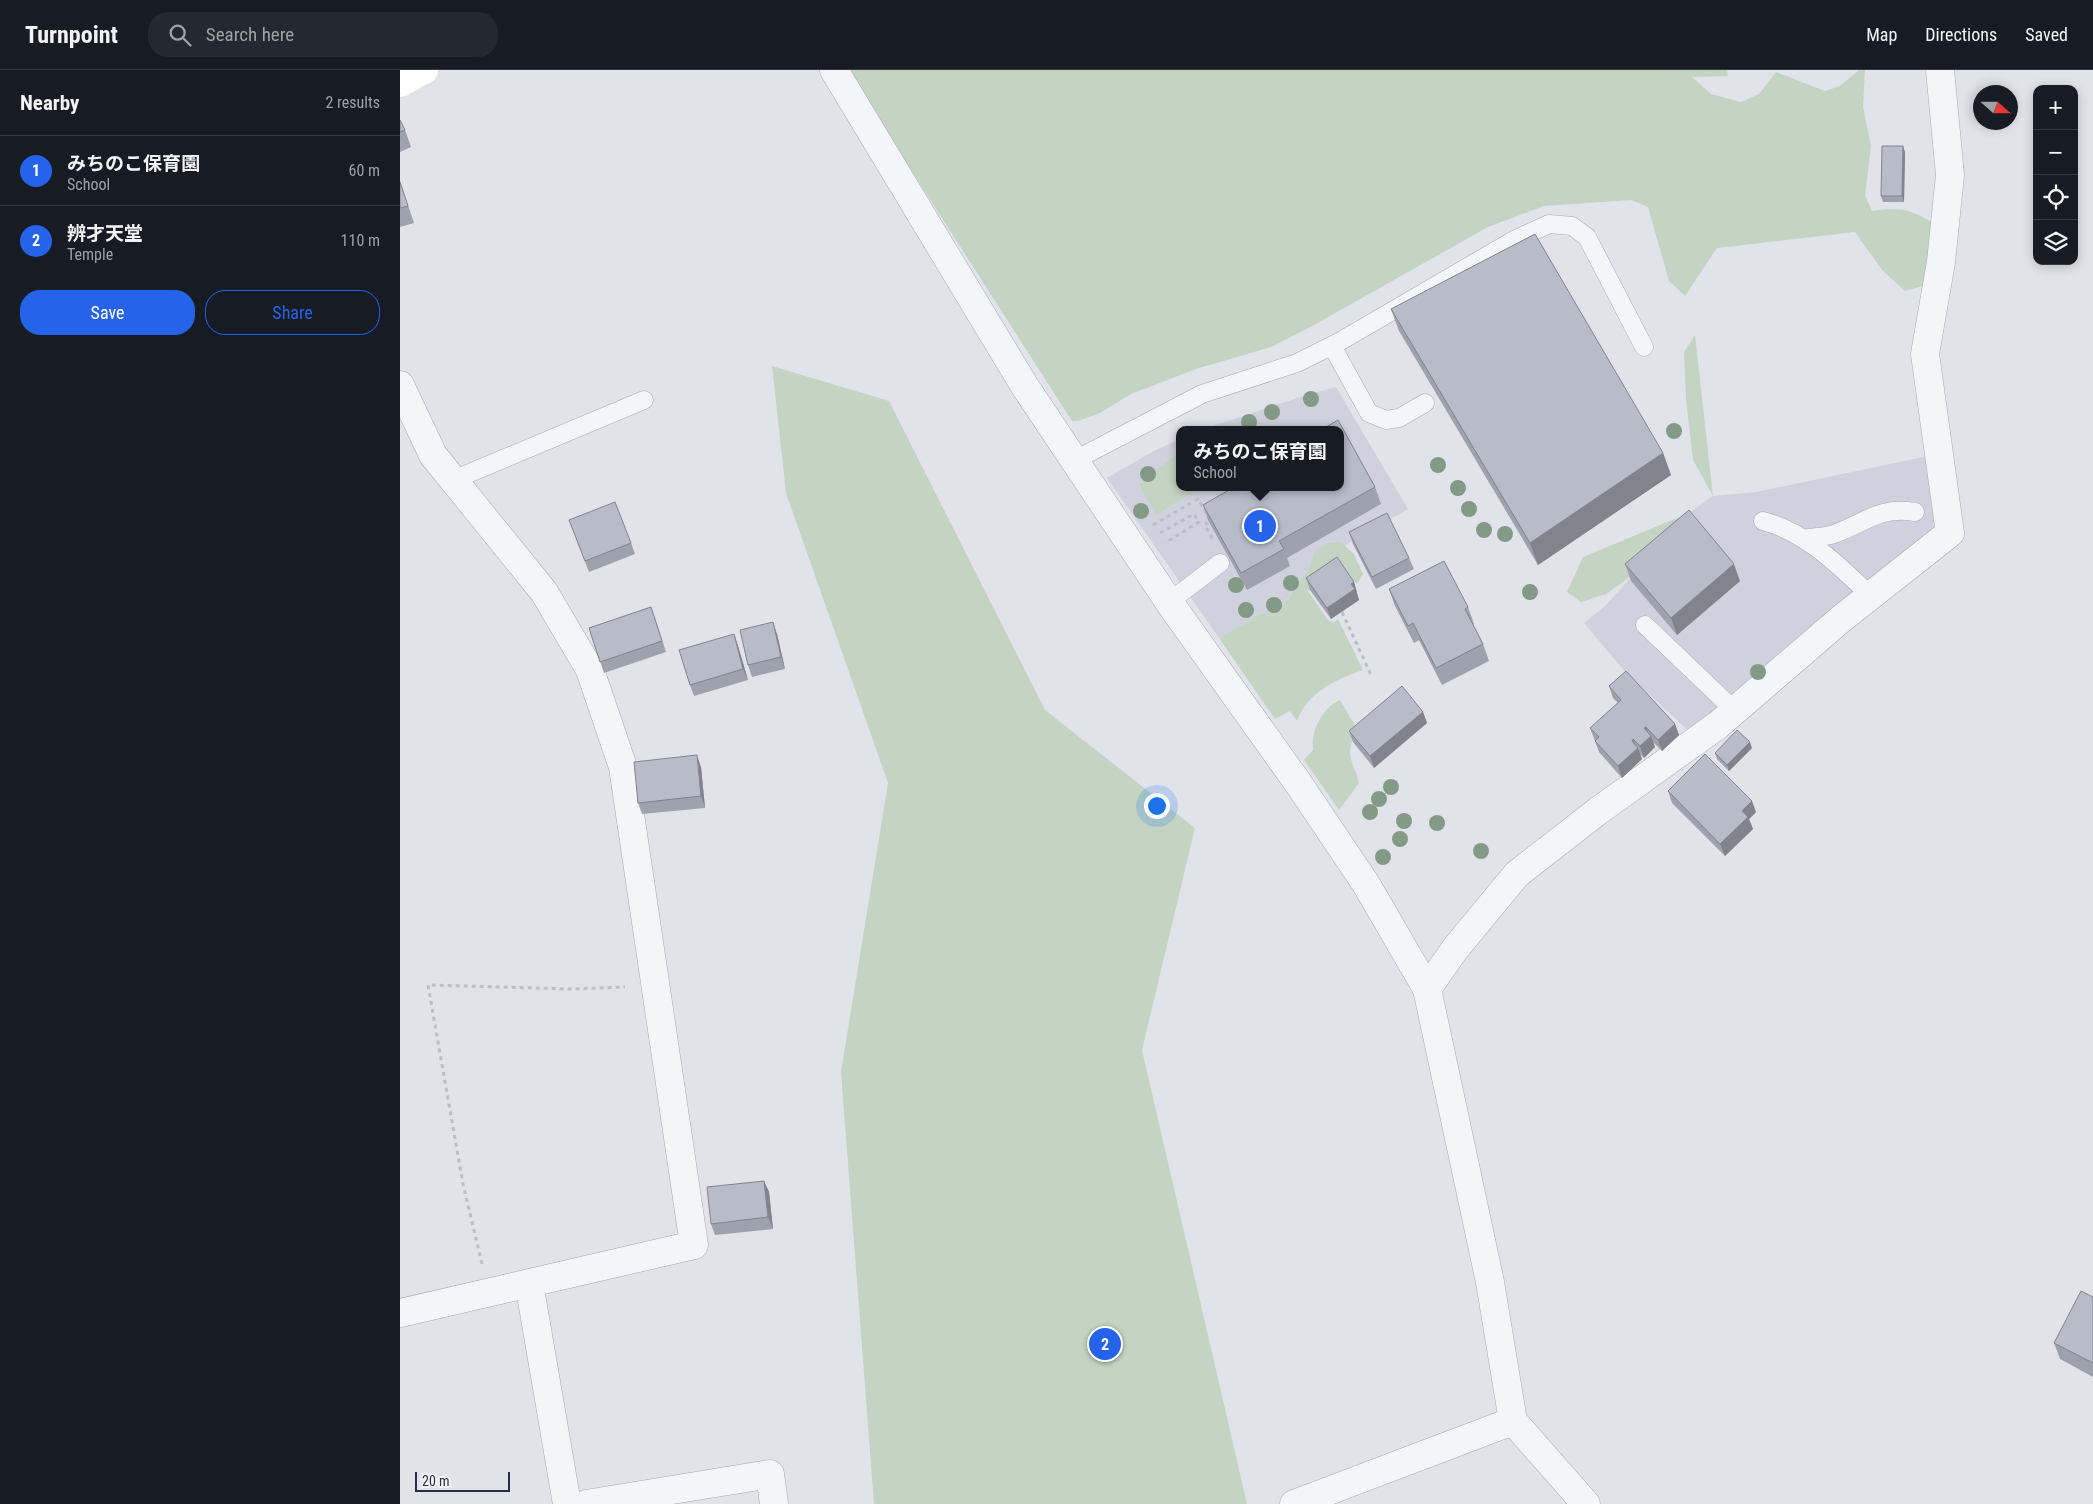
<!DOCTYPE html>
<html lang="en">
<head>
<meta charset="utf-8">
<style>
  body { margin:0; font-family:"Roboto Condensed","Noto Sans JP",sans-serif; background:#242831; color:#f1f3f6 }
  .controls { position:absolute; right:15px; top:15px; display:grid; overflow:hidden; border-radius:10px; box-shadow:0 2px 12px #0003 }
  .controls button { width:45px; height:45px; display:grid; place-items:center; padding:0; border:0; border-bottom:1px solid #363941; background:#171b24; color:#f1f3f6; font:25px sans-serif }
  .compass { position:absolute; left:1573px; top:15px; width:45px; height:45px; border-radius:50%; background:#171b24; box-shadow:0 2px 12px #0003; rotate:111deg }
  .scale { position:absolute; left:15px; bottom:12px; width:95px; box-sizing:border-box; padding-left:5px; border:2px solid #292f43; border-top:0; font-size:14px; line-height:18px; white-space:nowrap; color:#292f43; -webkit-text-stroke:4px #f1f3f7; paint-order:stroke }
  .you { position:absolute; left:756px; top:735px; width:18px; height:18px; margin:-12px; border:4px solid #fff; border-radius:50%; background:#1a73e8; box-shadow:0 0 0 8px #1a73e833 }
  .badge { display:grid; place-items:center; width:32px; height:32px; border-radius:50%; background:#2563eb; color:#fff; font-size:16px; font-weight:700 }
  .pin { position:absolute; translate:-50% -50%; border:2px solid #fff; box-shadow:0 1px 5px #0006 }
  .popup { position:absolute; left:776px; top:356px; width:168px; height:65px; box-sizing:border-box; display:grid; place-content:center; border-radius:10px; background:#171b24; filter:drop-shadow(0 1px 4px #0005); font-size:16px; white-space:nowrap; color:#9ea1a6 }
  .popup b { font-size:19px; color:#f1f3f6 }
  .popup::after { content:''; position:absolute; left:50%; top:100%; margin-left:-10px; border:10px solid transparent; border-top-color:#171b24 }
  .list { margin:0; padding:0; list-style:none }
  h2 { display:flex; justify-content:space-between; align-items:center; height:65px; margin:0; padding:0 20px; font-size:21px }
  h2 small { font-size:16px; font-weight:400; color:#9ea1a6 }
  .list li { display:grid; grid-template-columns:32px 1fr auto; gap:15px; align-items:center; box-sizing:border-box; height:70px; padding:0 20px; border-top:1px solid #363941 }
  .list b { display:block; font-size:19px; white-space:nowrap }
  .list p { margin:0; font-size:16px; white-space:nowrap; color:#9ea1a6 }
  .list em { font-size:16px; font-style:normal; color:#9ea1a6 }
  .actions { display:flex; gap:10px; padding:15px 20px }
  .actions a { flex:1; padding:11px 0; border:1px solid #2563eb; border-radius:20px; text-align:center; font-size:18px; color:#2563eb }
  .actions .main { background:#2563eb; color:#fff }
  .icon { flex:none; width:28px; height:28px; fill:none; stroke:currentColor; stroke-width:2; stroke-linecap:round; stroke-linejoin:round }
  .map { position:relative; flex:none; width:1693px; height:1434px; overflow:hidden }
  header { display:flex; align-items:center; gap:30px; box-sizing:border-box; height:70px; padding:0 25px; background:#171b24; border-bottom:1px solid #363941 }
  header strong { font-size:24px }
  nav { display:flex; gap:28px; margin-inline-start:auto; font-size:18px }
  .search { width:350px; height:45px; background:#242831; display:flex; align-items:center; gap:12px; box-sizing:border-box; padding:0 18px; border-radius:20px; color:#9ea1a6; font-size:19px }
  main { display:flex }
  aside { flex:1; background:#171b24 }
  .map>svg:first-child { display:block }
</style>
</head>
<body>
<header>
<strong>Turnpoint</strong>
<div class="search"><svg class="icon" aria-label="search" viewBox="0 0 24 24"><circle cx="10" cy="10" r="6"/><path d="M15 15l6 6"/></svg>Search here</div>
<nav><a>Map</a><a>Directions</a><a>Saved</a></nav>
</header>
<main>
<aside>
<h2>Nearby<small>2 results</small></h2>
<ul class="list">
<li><span class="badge">1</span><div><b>みちのこ保育園</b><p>School</p></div><em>60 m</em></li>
<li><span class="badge">2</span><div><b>辨才天堂</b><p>Temple</p></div><em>110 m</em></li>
</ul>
<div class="actions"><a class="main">Save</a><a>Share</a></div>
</aside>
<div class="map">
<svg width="1693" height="1434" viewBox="0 0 1693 1434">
  <rect width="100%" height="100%" fill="#e1e3ea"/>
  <path fill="#cfd2dc" d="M936,317l72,122 -64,37 -3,-4 -27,11 -5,16 -15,18 -5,12 -10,8 -26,11 -34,20 -112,-160 45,-26 28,-13v48h160v-57h-140l107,-35z
    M1528,386l14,58 -10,27 -238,195 -66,-61 -44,-52 22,-18 83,-92 24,-17 43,-4z"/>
  <path fill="#c4d4c2" d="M447,0h880l1,6 -36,1 19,17 30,8 18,-8 17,-22 49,19 15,-5 19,-16h6l-2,37 8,39 -6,49 7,16c28,-4 39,-2 63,13l-4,34 -9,28 -17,5 -23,-21 -27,-38 -138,16 -32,48 -16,-15 -21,-74 -17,-7 -87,6 -56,21 -174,98 -43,22 -75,22 -65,25 -31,19 -22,8h-6z
    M1295,265l18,161 -20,-36 -7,-60 -2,-48z
    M372,296l117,35 156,309 150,118 -53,222 105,454h-373l-33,-432 47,-289 -102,-290z
    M780,383v34h21l-45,28 -17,-31 26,-21z
    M1289,443l-55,61 -28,20 -25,8 -14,-10 16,-35z
    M941,472l13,12 9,20 -6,10 -15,-17 -34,24 20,29 6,2 4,-3 25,51c-27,9 -56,23 -66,51l-7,-10 -15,8 -56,-81 34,-20 26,-11 10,-8 5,-12 15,-18 5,-16 11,-9z
    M940,630l17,29c-13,28 -5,28 2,54l-20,27 -35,-50 9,-10c-2,-20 9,-42 27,-50z"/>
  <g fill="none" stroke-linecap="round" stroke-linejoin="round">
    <defs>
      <path id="lane" d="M932,276l37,67 17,7 13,-2 26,-15
        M675,390l127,-66 95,-31 42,-21 175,-102 35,-16 23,2 15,11 57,110
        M53,410l191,-80
        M1363,451c43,11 76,45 107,74
        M1403,469c10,-2 22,-2 31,-5 31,-11 45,-28 81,-22
        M769,532l51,-39
        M1245,555l90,86"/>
      <path id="street" d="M434,0l190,315 145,217 129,181 68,101 61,105 63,293 23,139 73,83
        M0,315l33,70 111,137 46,78 33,97 71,478 -294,68
        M1027,919l28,-40 62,-75 81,-63 120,-86 123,-106 109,-86 -25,-179 16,-92 9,-87 -10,-105
        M129,1213l38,221
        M186,1434l184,-30 4,30
        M894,1434l219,-83"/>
    </defs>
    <use href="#lane" stroke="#a6a9b5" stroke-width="19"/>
    <use href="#street" stroke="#a6a9b5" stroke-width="29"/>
    <path stroke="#bbbec5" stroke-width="3" stroke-dasharray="4 4" stroke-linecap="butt" d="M753,455l45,-26 11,19 -4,3 3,5 -2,1 7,13
      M760,463l34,-19 5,8 -34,21
      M942,542l29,63
      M82,1194l-19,-80 -35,-199 142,4 55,-2"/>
    <use href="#lane" stroke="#f4f5f8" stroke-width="18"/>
    <use href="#street" stroke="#f4f5f8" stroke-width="28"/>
    <path stroke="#fff" stroke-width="28" d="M0,13l24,-13"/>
  </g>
  <g fill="#849a86">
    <circle cx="911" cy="329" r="8"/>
    <circle cx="872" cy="342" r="8"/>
    <circle cx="849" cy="352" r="8"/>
    <circle cx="1274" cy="361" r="8"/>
    <circle cx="1038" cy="395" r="8"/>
    <circle cx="748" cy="404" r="8"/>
    <circle cx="1058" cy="418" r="8"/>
    <circle cx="1069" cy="439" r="8"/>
    <circle cx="741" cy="441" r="8"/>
    <circle cx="1084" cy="460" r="8"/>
    <circle cx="1105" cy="464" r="8"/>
    <circle cx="891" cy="513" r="8"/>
    <circle cx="836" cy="515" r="8"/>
    <circle cx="1130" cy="522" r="8"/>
    <circle cx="874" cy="535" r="8"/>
    <circle cx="846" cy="540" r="8"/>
    <circle cx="1358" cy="602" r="8"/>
    <circle cx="991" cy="717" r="8"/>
    <circle cx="979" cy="729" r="8"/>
    <circle cx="970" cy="742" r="8"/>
    <circle cx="1004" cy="751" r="8"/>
    <circle cx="1037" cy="753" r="8"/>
    <circle cx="1000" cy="769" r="8"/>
    <circle cx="1081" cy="781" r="8"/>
    <circle cx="983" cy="787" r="8"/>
  </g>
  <path fill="#9ea2ac" d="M0,50l5,10 6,17 -11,5z
    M1505,82l-1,50h-21l-2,-6z
    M0,111l14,42 -14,4z
    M991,239l272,144 8,22 -133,90 -139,-234z
    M975,417l6,17 -94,54 3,8 -43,24 -38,-68 -6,-17z
    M169,450l62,23 4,11 -46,18z
    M949,462l60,26 5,11 -38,20 -23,-45z
    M1225,494l115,17 -63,54 -46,-54z
    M906,508l48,4 5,18 -28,19 -21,-29z
    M989,519l79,18 6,17 -1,1 10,19 6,17 -47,24 -23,-45 -5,3 -19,-37z
    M255,548l11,34 -62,21 -15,-45z
    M334,564l4,12 10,34 -54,16 -4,-11z
    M377,564l8,35 -33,8 -4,-12z
    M1209,616l66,38 4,11 -17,16 -9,-9 2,5 -11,11 -4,-4 2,5 -20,19 -23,-26 -9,-24 28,-25 -5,-5z
    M1023,642l4,11 -53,45 -21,-26 -4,-11z
    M1352,678l-23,23 -12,-12 -2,-6z
    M301,697l4,41 -63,6 -4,-11z
    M1268,721l88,21 -7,7 4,10 -28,27 -53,-53z
    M364,1111l5,11 4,37 -58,6 -4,-11z
    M1693,1227v80l-33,-18 -6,-16z"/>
  <path fill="#81848c" d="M1503,76l2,6 -1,50 -2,-6z
    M1263,383l8,22 -133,90 -8,-22z
    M1334,494l6,17 -63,54 -6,-17z
    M954,512l5,18 -28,19 -4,-11z
    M373,552l4,12 8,35 -4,-12z
    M334,564l4,12 10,34 -5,-11z
    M1023,642l4,11 -53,45 -4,-12z
    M1275,654l4,11 -17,16 -4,-11z
    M1246,657l4,10 1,-1 4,11 -11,11 -4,-12 4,-18z
    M1233,669l4,10 1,-1 4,11 -20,19 -4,-12z
    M1350,672l2,6 -23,23 -2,-6z
    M297,685l4,12 4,41 -4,-12z
    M1352,731l4,11 -7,7 4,10 -28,27 -5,-12 22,-33z
    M364,1111l5,11 4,37 -5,-12z"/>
  <path fill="#b8bcc8" stroke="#81848c" d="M0,50l5,10 -5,2z
    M1482,76h21l-1,50h-21z
    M0,112l8,24 -8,2z
    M1135,164l128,219 -133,90 -139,-234z
    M938,350l37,67 -96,54 5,8 -43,24 -38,-68 31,-18h106v-57h-19z
    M215,432l16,41 -46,18 -16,-41z
    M1289,440l45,54 -63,54 -46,-54z
    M987,443l22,45 -37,19 -23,-45z
    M937,487l17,25 -3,2 4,5 -28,19 -21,-30z
    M1044,491l24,46 -3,2 18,35 -47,24 -23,-45 -5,3 -19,-37z
    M251,537l11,34 -62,21 -11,-34z
    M373,552l8,35 -33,8 -8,-35z
    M334,564l9,35 -53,16 -11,-35z
    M1226,601l49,53 -17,16 -12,-13 -2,1 7,8 -11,10 -7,-7 -1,2 6,7 -20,18 -23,-25 4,-4 -9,-9 31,-28 -12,-14z
    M1002,616l21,26 -53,44 -21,-25z
    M1337,660l13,12 -23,23 -12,-12z
    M1305,684l47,47 -10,10 6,6 -28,27 -52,-53z
    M297,685l4,41 -63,7 -4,-41z
    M364,1111l4,36 -57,7 -4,-37z
    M1681,1221l12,6v66l-39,-20z"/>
</svg>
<div class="controls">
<button>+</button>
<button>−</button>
<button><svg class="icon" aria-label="locate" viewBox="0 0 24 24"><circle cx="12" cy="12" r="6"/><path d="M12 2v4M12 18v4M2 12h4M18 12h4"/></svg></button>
<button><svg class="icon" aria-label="layers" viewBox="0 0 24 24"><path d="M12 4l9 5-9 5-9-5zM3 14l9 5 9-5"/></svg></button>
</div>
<svg class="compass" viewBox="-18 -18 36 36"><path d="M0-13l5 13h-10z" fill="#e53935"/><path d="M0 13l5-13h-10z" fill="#9ea1a6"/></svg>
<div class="scale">20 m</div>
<div class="you"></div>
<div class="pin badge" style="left:860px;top:456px">1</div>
<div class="popup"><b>みちのこ保育園</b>School</div>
<div class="pin badge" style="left:705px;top:1274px">2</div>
</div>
</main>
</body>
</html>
